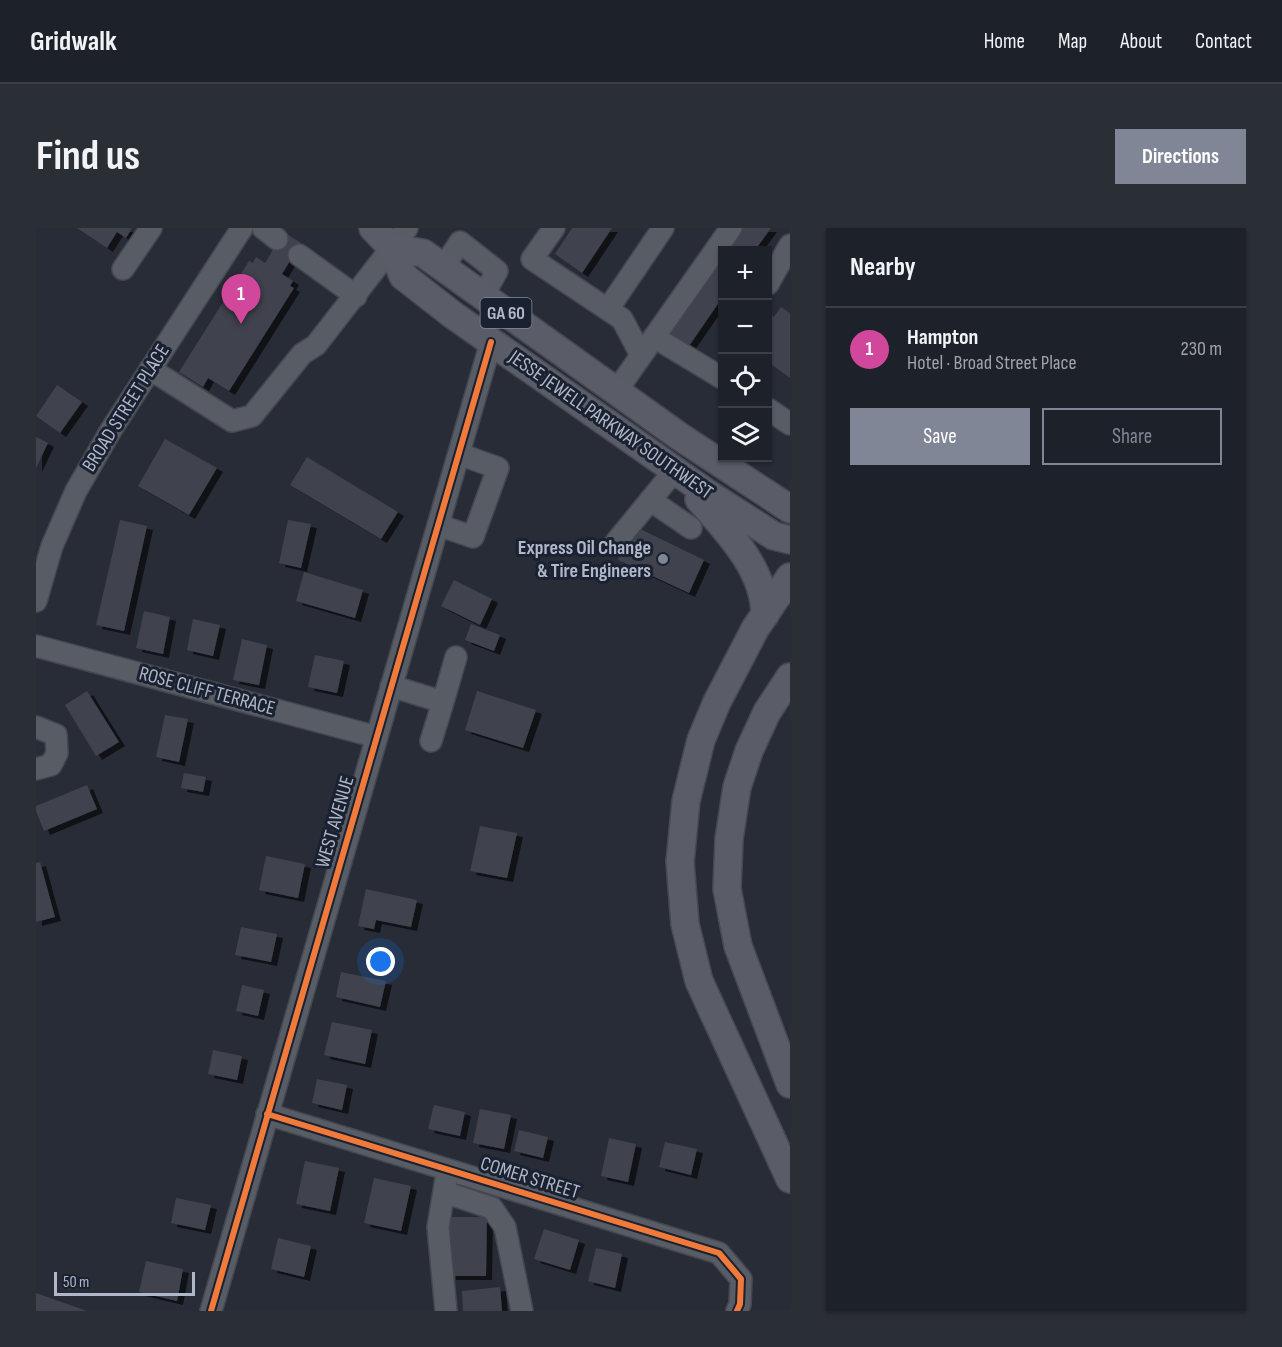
<!DOCTYPE html>
<html lang="en">
<head>
<meta charset="utf-8">
<style>
  body { margin:0; font-family:"Sofia Sans Condensed",sans-serif; background:#2a2e35; color:#f1f3f6 }
  .controls { position:absolute; right:18px; top:18px; display:grid; overflow:hidden; border-radius:0px; box-shadow:0 2px 4px #0004 }
  .controls button { width:54px; height:54px; display:grid; place-items:center; padding:0; border:0; border-bottom:2px solid #3b3e46; background:#1d2129; color:#f1f3f6; font:30px sans-serif }
  .scale { position:absolute; left:18px; bottom:15px; width:141px; box-sizing:border-box; padding-left:6px; border:3px solid #b0b7c9; border-top:0; font-size:16px; line-height:21px; white-space:nowrap; color:#b0b7c9; -webkit-text-stroke:4px #1a2232; paint-order:stroke }
  .you { position:absolute; left:345px; top:734px; width:21px; height:21px; margin:-15px; border:4px solid #fff; border-radius:50%; background:#1a73e8; box-shadow:0 0 0 9px #1a73e833 }
  .badge { display:grid; place-items:center; width:39px; height:39px; border-radius:50%; background:#808696; color:#fff; font-size:20px; font-weight:700 }
  .pin { position:absolute; translate:-50% -50px; filter:drop-shadow(0 2px 3px #0008) }
  .pin::after { content:''; position:absolute; top:32px; width:21px; height:18px; background:inherit; clip-path:polygon(0 0,100% 0,50% 100%) }
  .list { margin:0; padding:0; list-style:none }
  h2 { display:flex; justify-content:space-between; align-items:center; height:78px; margin:0; padding:0 24px; font-size:26px }
  h2 small { font-size:20px; font-weight:400; color:#a0a3a8 }
  .list li { display:grid; grid-template-columns:39px 1fr auto; gap:18px; align-items:center; box-sizing:border-box; height:84px; padding:0 24px; border-top:2px solid #3b3e46 }
  .list b { display:block; font-size:22px; white-space:nowrap }
  .list p { margin:0; font-size:20px; white-space:nowrap; color:#a0a3a8 }
  .list em { font-size:20px; font-style:normal; color:#a0a3a8 }
  .actions { display:flex; gap:12px; padding:18px 24px }
  .actions a { flex:1; padding:14px 0; border:2px solid #808696; border-radius:0px; text-align:center; font-size:21px; color:#808696 }
  .actions .main { background:#808696; color:#fff }
  .icon { flex:none; width:33px; height:33px; fill:none; stroke:currentColor; stroke-width:2; stroke-linecap:round; stroke-linejoin:round }
  .map { position:relative; flex:none; width:754px; height:1083px; overflow:hidden; border-radius:0px }
  header { display:flex; align-items:center; gap:36px; box-sizing:border-box; height:84px; padding:0 30px; background:#1d2129; border-bottom:2px solid #3b3e46 }
  header strong { font-size:28px }
  nav { display:flex; gap:33px; margin-inline-start:auto; font-size:21px }
  .intro { display:flex; align-items:center; justify-content:space-between; box-sizing:border-box; height:144px; padding:0 36px }
  h1 { margin:0; font-size:42px }
  .button { padding:15px 27px; border-radius:0px; background:#808696; color:#fff; font-size:21px; font-weight:700 }
  main { display:flex; gap:36px; padding:0 36px }
  aside { flex:1; background:#1d2129; border-radius:0px; box-shadow:0 2px 4px #0004 }
  .map>svg:first-child { display:block }
</style>
</head>
<body>
<header>
<strong>Gridwalk</strong>
<nav><a>Home</a><a>Map</a><a>About</a><a>Contact</a></nav>
</header>
<div class="intro"><h1>Find us</h1><a class="button">Directions</a></div>
<main>
<div class="map">
<svg width="754" height="1083" viewBox="0 0 754 1083">
  <defs>
    <filter id="shadow"><feDropShadow dx="6" dy="4" stdDeviation="0" flood-color="#0009"/></filter>
  </defs>
  <rect width="100%" height="100%" fill="#272c37"/>
  <path fill="#3f434d" filter="url(#shadow)" d="M41,0h55l-6,10 -9,-6 -10,16z
    M536,0h40l-30,45 -27,-19z
    M706,0h29l-16,22h-28z
    M248,4l17,11 -19,31 11,7 -3,5 4,2 -65,103 -21,-13 -5,9 -24,-15 70,-111 4,2 3,-6 9,6z
    M686,28v42l-33,48 -20,-13z
    M745,79l9,6v65l-22,-16 1,-9 -1,-1v-33l2,-5 4,3z
    M21,157l25,17 -22,31 -24,-17z
    M0,209l12,6 -12,25z
    M129,211l52,29 -28,47 -51,-29z
    M271,229l91,55 -17,27 -91,-54z
    M84,292l27,6 -23,105 -28,-6z
    M252,292l23,4 -10,44 -22,-5z
    M598,298l70,34 -15,33 -71,-33z
    M268,344l59,18 -8,28 -59,-17z
    M418,352l38,19 -12,26 -39,-19z
    M108,383l26,6 -7,37 -27,-6z
    M157,391l27,6 -7,31 -26,-6z
    M435,396l29,11 -6,16 -29,-11z
    M206,411l25,6 -8,40 -26,-5z
    M279,427l29,6 -7,32 -29,-6z
    M51,463l32,51 -23,14 -31,-51z
    M441,463l59,19 -13,38 -58,-18z
    M129,487l23,4 -9,43 -23,-5z
    M148,545l22,4 -3,15 -22,-4z
    M51,557l10,24 -53,22 -8,-20v-5z
    M444,598l37,7 -10,45 -37,-7z
    M230,628l39,8 -7,34 -39,-8z
    M4,634l15,55 -19,5v-59z
    M330,661l51,11 -6,27 -35,-7 -2,9 -16,-3z
    M205,699l36,7 -6,28 -36,-7z
    M305,744l45,9 -6,26 -44,-10z
    M206,757l22,5 -6,26 -22,-5z
    M296,794l40,8 -7,34 -41,-9z
    M177,822l29,6 -5,24 -29,-6z
    M281,851l30,6 -5,25 -30,-7z
    M398,877l31,7 -5,24 -32,-7z
    M444,881l31,6 -7,34 -31,-6z
    M483,902l29,7 -5,21 -29,-7z
    M573,910l27,6 -8,38 -27,-6z
    M629,914l32,7 -6,26 -32,-8z
    M269,933l34,7 -9,43 -34,-7z
    M338,950l37,8 -10,45 -37,-8z
    M140,970l35,7 -6,25 -34,-7z
    M414,989h37l-1,59h-36z
    M508,1001l35,11 -9,30 -36,-11z
    M242,1010l33,8 -7,31 -33,-8z
    M560,1020l26,6 -7,34 -27,-7z
    M110,1033l37,8 -6,32 -38,-9z
    M464,1059l2,24h-39l-1,-20z
    M0,1065l51,18h-51z"/>
  <g fill="none" stroke-linecap="round" stroke-linejoin="round">
    <defs>
      <path id="minor" d="M227,0l14,11
        M518,0l-22,31 90,60 19,36
        M263,27l57,41
        M407,40l17,-26 37,29 -14,25
        M87,41l28,-41
        M732,56l22,-39
        M572,81l55,-81
        M618,109l68,41
        M114,141l82,52 20,-5 50,-62 14,-9 91,-117
        M581,162l114,-162
        M732,181l22,15
        M614,272l41,28
        M402,297l35,12 25,-69 -39,-14
        M580,314l59,-72
        M0,373l16,-55 24,-55 35,-61 131,-202
        M0,418l341,91
        M355,458l52,16 -12,39
        M407,474l13,-45
        M0,499l20,8 1,18 -6,12 -15,4
        M231,886l452,139 22,26 -1,25 -3,7
        M408,964l48,16 13,19 17,84
        M175,1083l280,-969
        M410,1083l-8,-84 8,-48"/>
      <path id="major" d="M337,0l19,20 11,28 50,39 257,180 64,41 16,4
        M356,20l31,5 256,183 111,73
        M663,271c28,32 66,70 66,116
        M754,349l-35,52 -38,73 -16,38 -15,61 -6,61 5,62 14,57 91,198
        M754,449l-23,35 -18,39 -12,36 -8,52 -2,50 11,57 52,138"/>
    </defs>
    <use href="#minor" stroke="#444750" stroke-width="24"/>
    <use href="#major" stroke="#444953" stroke-width="30"/>
    <use href="#minor" stroke="#585c64" stroke-width="21"/>
    <use href="#major" stroke="#5a5d67" stroke-width="27"/>
    <defs>
      <path id="cycleway" d="M231,886l452,139 22,26 -1,25 -3,7
        M175,1083l280,-969"/>
    </defs>
    <use href="#cycleway" stroke="#1a2232" stroke-width="10"/>
    <use href="#cycleway" stroke="#f17a3a" stroke-width="6"/>
  </g>
  <circle fill="#808696" stroke="#1a2232" stroke-width="2" cx="627" cy="331" r="6"/>
  <g text-anchor="middle" dominant-baseline="central" stroke-width="6" stroke-linejoin="round" paint-order="stroke">
    <rect fill="#1a2232" stroke="#838a9c" stroke-width="1.5" x="444.5" y="70" width="51" height="30" rx="4.5"/>
    <g font-size="18" font-weight="bold" fill="#b0b7c9">
      <text x="470" y="85">GA 60</text>
    </g>
    <g font-size="20" fill="#b0b7c9" stroke="#1a2232">
      <text transform="translate(90 180) rotate(-58)">BROAD STREET PLACE</text>
      <text transform="translate(575 197) rotate(35)">JESSE JEWELL PARKWAY SOUTHWEST</text>
      <text transform="translate(171 463) rotate(15)">ROSE CLIFF TERRACE</text>
      <text transform="translate(299 594) rotate(-74)">WEST AVENUE</text>
      <text transform="translate(494 950) rotate(17)">COMER STREET</text>
    </g>
    <g font-size="20" font-weight="bold" fill="#b0b7c9" stroke="#1a2232" text-anchor="end">
      <text x="615" y="320">Express Oil Change<tspan x="615" dy="23">&amp; Tire Engineers</tspan></text>
    </g>
  </g>
</svg>
<div class="controls">
<button>+</button>
<button>−</button>
<button><svg class="icon" aria-label="locate" viewBox="0 0 24 24"><circle cx="12" cy="12" r="6"/><path d="M12 2v4M12 18v4M2 12h4M18 12h4"/></svg></button>
<button><svg class="icon" aria-label="layers" viewBox="0 0 24 24"><path d="M12 4l9 5-9 5-9-5zM3 14l9 5 9-5"/></svg></button>
</div>
<div class="scale">50 m</div>
<div class="you"></div>
<div class="pin badge" style="left:205px;top:96px;background:#d1479c">1</div>
</div>
<aside>
<h2>Nearby<small></small></h2>
<ul class="list">
<li><span class="badge" style="background:#d1479c">1</span><div><b>Hampton</b><p>Hotel · Broad Street Place</p></div><em>230 m</em></li>
</ul>
<div class="actions"><a class="main">Save</a><a>Share</a></div>
</aside>
</main>
</body>
</html>
